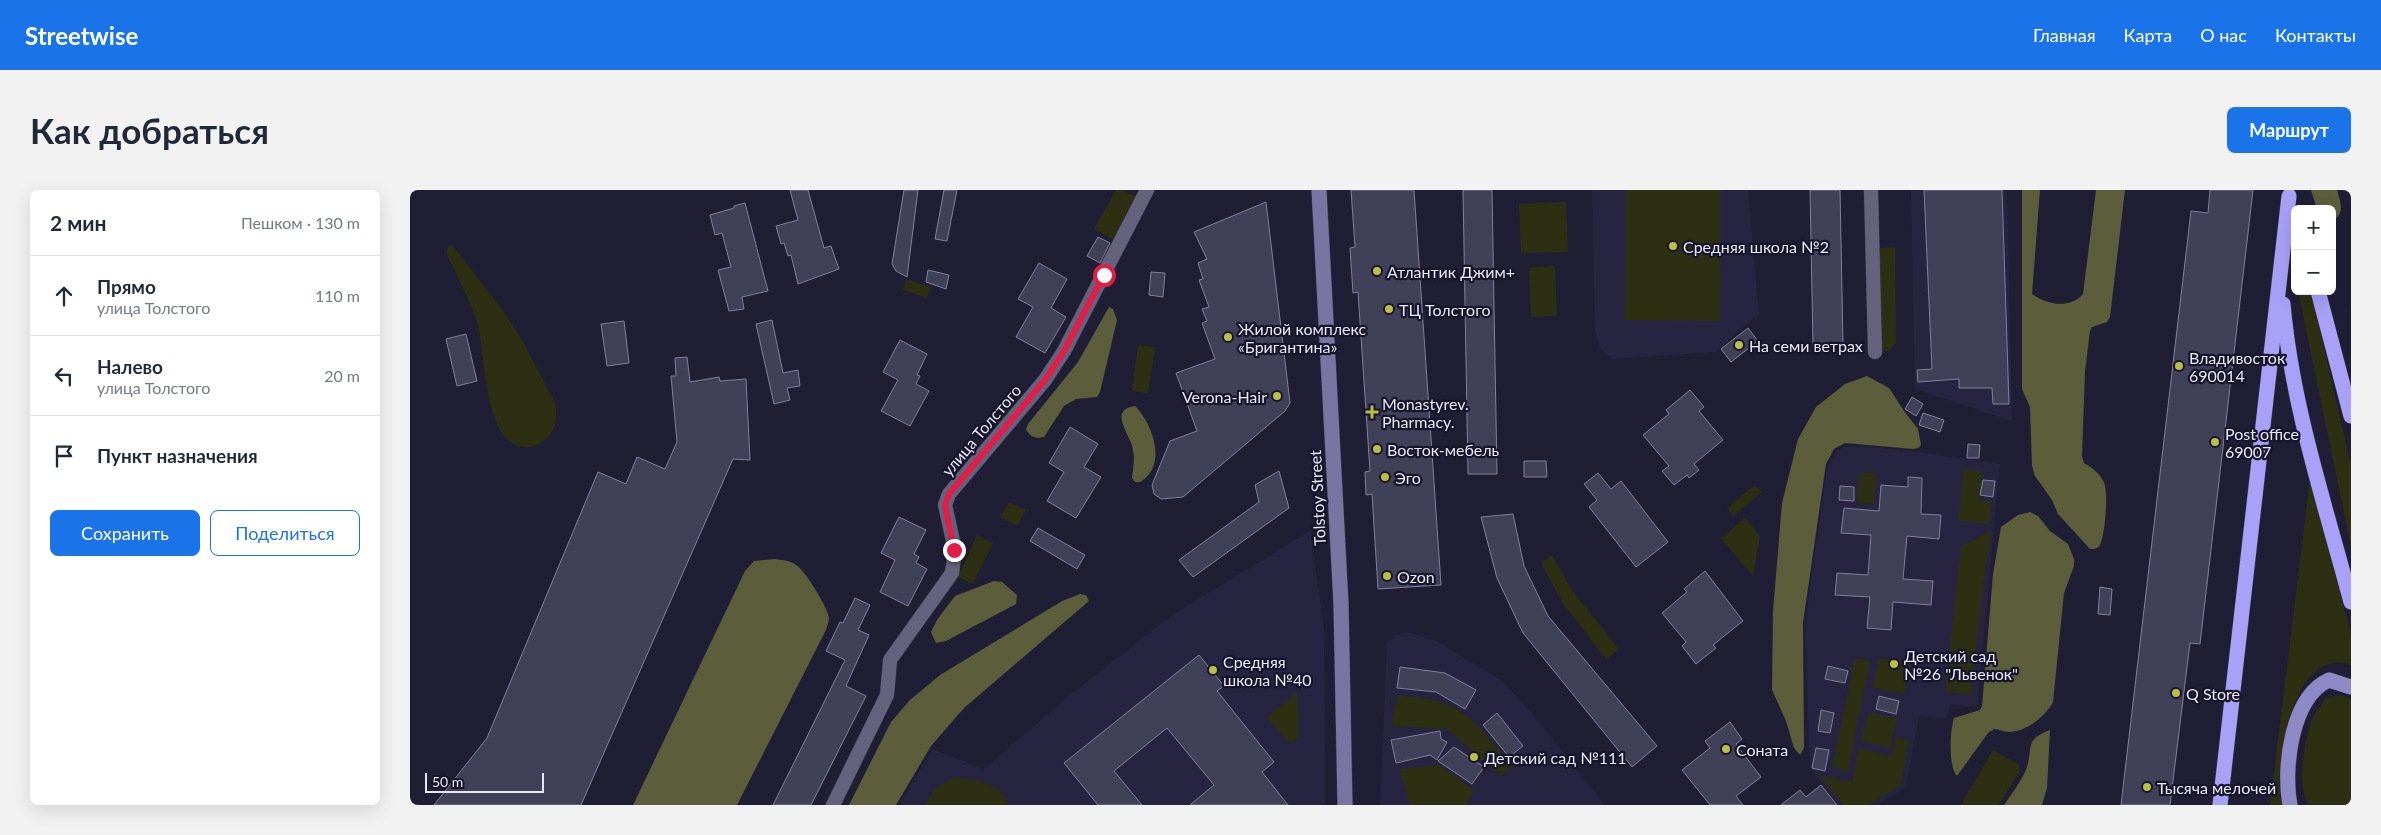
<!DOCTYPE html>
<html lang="ru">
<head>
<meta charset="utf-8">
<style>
  body { margin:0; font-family:Lato,sans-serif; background:#f2f2f3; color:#1f2937 }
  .controls { position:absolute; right:15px; top:15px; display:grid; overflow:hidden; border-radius:8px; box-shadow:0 5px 20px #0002 }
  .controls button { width:45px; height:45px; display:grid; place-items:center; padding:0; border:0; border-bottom:1px solid #e0e1e3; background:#fff; color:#1f2937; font:25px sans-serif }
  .scale { position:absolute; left:15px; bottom:12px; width:119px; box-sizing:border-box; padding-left:5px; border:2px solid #e6e6f5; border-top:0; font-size:14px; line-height:18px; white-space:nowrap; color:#e6e6f5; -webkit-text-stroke:4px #17152b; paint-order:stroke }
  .stop { position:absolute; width:15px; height:15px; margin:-11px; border:4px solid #e11d48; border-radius:50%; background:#fff }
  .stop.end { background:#e11d48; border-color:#fff; box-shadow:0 1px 5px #0008 }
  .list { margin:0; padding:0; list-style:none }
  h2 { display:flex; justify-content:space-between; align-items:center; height:65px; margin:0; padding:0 20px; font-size:21px }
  h2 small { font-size:16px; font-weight:400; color:#747a83 }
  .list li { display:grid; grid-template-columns:32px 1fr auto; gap:15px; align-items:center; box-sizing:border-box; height:80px; padding:0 20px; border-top:1px solid #e0e1e3 }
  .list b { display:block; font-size:19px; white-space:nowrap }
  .list p { margin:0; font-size:16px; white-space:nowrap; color:#747a83 }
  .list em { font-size:16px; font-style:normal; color:#747a83 }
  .actions { display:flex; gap:10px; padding:15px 20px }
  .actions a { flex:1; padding:11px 0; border:1px solid #1a73e8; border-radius:8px; text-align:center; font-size:18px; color:#1a73e8 }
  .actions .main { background:#1a73e8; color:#fff }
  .icon { flex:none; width:28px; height:28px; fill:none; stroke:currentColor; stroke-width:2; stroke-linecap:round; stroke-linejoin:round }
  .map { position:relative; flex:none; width:1941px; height:615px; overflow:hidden; border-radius:8px }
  header { display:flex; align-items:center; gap:30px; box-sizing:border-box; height:70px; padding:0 25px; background:#1a73e8; color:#fff }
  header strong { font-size:24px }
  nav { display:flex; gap:28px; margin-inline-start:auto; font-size:18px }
  .intro { display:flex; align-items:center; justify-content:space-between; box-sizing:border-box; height:120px; padding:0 30px }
  h1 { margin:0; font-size:35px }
  .button { padding:12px 22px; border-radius:8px; background:#1a73e8; color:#fff; font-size:18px; font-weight:700 }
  main { display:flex; gap:30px; padding:0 30px }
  aside { flex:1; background:#fff; border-radius:8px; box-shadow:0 5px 20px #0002 }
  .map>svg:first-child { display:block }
</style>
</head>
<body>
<header>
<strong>Streetwise</strong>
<nav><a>Главная</a><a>Карта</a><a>О нас</a><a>Контакты</a></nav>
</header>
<div class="intro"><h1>Как добраться</h1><a class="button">Маршрут</a></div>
<main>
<aside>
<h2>2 мин<small>Пешком · 130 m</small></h2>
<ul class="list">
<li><svg class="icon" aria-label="ahead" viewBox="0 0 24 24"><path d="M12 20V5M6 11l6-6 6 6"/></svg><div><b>Прямо</b><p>улица Толстого</p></div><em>110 m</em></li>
<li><svg class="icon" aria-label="left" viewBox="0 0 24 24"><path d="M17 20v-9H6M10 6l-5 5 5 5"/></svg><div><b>Налево</b><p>улица Толстого</p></div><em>20 m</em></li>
<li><svg class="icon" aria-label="arrive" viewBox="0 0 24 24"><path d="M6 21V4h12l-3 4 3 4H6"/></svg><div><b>Пункт назначения</b></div></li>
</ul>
<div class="actions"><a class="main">Сохранить</a><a>Поделиться</a></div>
</aside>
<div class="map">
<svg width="1941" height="615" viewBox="0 0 1941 615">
  <rect width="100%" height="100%" fill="#201e35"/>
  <path fill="#272441" d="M1182,0h156l11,124 -44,38 -103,7 -12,-11 -5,-18z
    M1501,0h96l5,231 -97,-32z
    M1446,256l57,5 87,13 -23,243 -27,-3 -3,15 -28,-3 -13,71 -29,18h-38l-29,-37 -5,-144 22,-156 10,-17 6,-4z
    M900,341l14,97 1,177h-425l32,-56 52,20 86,-74 102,-80z
    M997,442l30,9 66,41 25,27 77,96h-225l7,-162 8,-7z"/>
  <path fill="#2d2f13" d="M706,0h6l14,7 -22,43 -20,-11z
    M1216,0h95l-1,131 -95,-1z
    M1156,12l2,50 -47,1 -2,-49z
    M39,55l4,1 51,66 21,33 31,60c1,11 0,23 -8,32 -7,6 -14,11 -24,10 -41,-3 -38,-96 -47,-125 -8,-24 -21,-47 -31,-70z
    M1485,57l1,96 -8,9 -7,-3 -2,-101z
    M1145,76l2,50 -26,1 -2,-49z
    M496,89l25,8 -4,11 -24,-8z
    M1888,101h11l7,22 35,152v81z
    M728,155l17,2 -7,46 -16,-2z
    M590,214l15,3 -16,19 -9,-9z
    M1554,279l18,2 -3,29 13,1 -3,23 -31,-4z
    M1450,282l17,1 -3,31 -17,-1z
    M1900,290l41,154v31c-58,-22 -79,104 -69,140h-12z
    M1345,295l7,7 -29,24 -6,-8z
    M599,312l17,8 -9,16 -17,-9z
    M1335,328l15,18 -7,40 -32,-38z
    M1582,340l-8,47 -13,118 -26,-3 16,-146z
    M567,345l16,8 -20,41 -15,-7z
    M1142,365l20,35 47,59 -13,10 -44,-57 -21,-39z
    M1445,468l15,3 -22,110 -16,-4z
    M1469,468l31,6 -6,30 -31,-6z
    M887,502l2,45 -9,7 -23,-27z
    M987,505c15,2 32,3 46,8 30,10 49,39 69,63l-11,10 -54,-47 -55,-3z
    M1932,505l9,4v102l-4,4h-38c-12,-16 -5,-61 1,-80 3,-10 10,-19 16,-27z
    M1459,522l28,7 -7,29 -29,-7z
    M1486,548l13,2 -9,46 -31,19h-26l-24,-30 33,7 7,-34 32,8z
    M1583,560l26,15 1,5 -21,35h-38z
    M1029,575l35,25 -8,15h-56l-10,-36z
    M543,588c22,0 47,5 56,27h-84l12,-18z"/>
  <path fill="#5b5d3b" d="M1612,0h18l-8,104c15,11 38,15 51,0l13,-104h29l-15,127 -3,5 -15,5 -2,4 -5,40 -3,85 2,7c9,5 19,13 21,23 3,10 0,49 -5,59 -2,4 -6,4 -10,4l-32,-35 -6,-14 -17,-24 -3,-10 -2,-59 -8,-18z
    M1901,0h26c4,14 8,23 -5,32v-13h-15z
    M699,117l4,2 4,11 -17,72 -3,5 -21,2 -12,7 -20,31c-8,2 -14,0 -18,-8l2,-5 50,-62z
    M1457,186l22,12 15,23 14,18 3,16 -3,3 -5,1 -68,-6 -11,6 -8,15 -23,159 1,125 -4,7 -6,-7 -8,-27 -14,-31 1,-79 9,-108 16,-64 18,-32 29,-23z
    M725,216c18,18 33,60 5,76h-5l-3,-4c1,-9 3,-18 1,-28 -2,-15 -26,-40 2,-44z
    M1620,322l8,4 12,15 18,13 6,15v7l-10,27 -11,109c-7,14 -27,30 -44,30 -6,0 -10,-3 -15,-3l-6,4 -31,43c-9,-10 -7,-45 -3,-58l26,-8 2,-4 11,-132 8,-47 17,-12z
    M364,369c8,1 15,1 22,6 9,5 32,43 33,53 0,4 -2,8 -3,12l-89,175h-104l112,-234 9,-10z
    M584,391l8,1 15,13 -1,9 -70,37 -10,2 -5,-11 6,-12 18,-24z
    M670,404l6,1 3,6 -125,107 -33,38 -35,59h-47l42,-83 19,-22 30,-25 122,-74z
    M1640,540l-3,58 -5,17h-38c8,-12 18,-24 23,-38 6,-20 -3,-27 23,-37z"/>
  <path fill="#414059" stroke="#81809d" d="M380,0h18l16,58 7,-2 8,23 -41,15 -7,-29 -3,1 -4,-13 -3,1 -5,-18 22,-6z
    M494,0h14l-11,87 -11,-6 -4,-7z
    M534,0h13l-10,51 -12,-2z
    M941,0h63l27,395 -63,4 -6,-95 -6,1 -1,-23 5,-1 -12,-179 -5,1 -3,-45 5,-1z
    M1053,0h29l5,284h-29z
    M1400,0h30l3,155 -30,1z
    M1514,0h78l7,214h-16l-1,-16h-33v-9l-41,3 -1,-12 15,-1z
    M1800,0h43l-53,454 -10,-1 -20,162h-49l70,-594 17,2z
    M856,12l24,201 -5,8 -102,86 -22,2 -7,-5 -2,-9 18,-44 27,-10 -21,-58 39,-14 -13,-36 5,-2 -5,-12 7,-2 -10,-27 4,-1 -5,-16 9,-4 -13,-27z
    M335,13l23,88 -26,6 2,12 -15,2 -11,-41 13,-3 -9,-34 -7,2 -5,-20 24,-7v-2z
    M688,47l12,6 -10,20 -13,-7z
    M629,73l28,16 -16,29 15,9 -21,36 -29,-16 17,-30 -15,-8z
    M518,80l21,5 -3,14 -20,-7z
    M741,82l14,1 -2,24 -14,-2z
    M362,130l11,53 15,-3 2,16 -13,2 3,12 -16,4 -18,-80z
    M214,131l5,42 -22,3 -6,-42z
    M1338,138l10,13 -27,21 -10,-13z
    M56,144l11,47 -20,5 -11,-47z
    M490,150l27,14 -10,21 3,1 -4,8 13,7 -19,35 -29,-15 17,-31 -15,-8z
    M277,167l3,25 29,-5 1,4 26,-2 4,81 -17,-1 -152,346h-147l53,-67 111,-266 28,12 11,-27 28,12 12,-27 -6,-66h5l-1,-18z
    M1280,200l14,17 -5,4 24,29 -29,24 5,6 -10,8 -2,-3 -13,10 -12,-14 7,-5 -26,-31 26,-21 -3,-4z
    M1502,207l11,7 -7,12 -11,-7z
    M1513,223l21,7 -4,12 -21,-7z
    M660,237l28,17 -14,23 17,10 -25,41 -29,-17 17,-29 -15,-9z
    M1558,254l12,1 -1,13h-12z
    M1114,271h22l1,16h-23z
    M869,281l10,37 -96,69 -14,-17 80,-58 -4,-17z
    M1188,283l13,16 10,-8 47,61 -32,25 -47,-60 8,-7 -13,-16z
    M1498,287l14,1 -1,36 20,1 -2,24 -32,-3 -4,43 30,2 -2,24 -38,-3 -2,28 -24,-2 3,-31 -35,-2 2,-22 31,2 3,-40 -30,-2 3,-25 35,3 2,-26 27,2z
    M1573,290l12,1 -2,16 -13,-2z
    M1430,296l14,1v14l-15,-1z
    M1103,324l11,52 24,50 109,130 -25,21 -109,-134 -26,-55 -16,-61z
    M489,327l27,13 -12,24 5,3 -3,6 11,6 -19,37 -28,-14 15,-32 -14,-7z
    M628,338l47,27 -8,14 -47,-28z
    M1295,381l38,50 -30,24 3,3 -20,16 -14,-18 4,-4 -24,-29 25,-21 -3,-3z
    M1690,397l12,2 -2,26 -12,-1z
    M445,408l15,7 -12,25 11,5 -23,51 20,10 -55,109h-38l72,-145 -19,-9 14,-29 3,1z
    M789,465l25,31 -7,5 57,71 -12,10 26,33h-98l24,-20 -47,-57 -53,43 28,34h-44l-34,-42z
    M1418,476l20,5 -3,12 -20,-4z
    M990,477l45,6 31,17 -11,19 -29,-17 -39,-4z
    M1469,506l20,5 -3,13 -20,-5z
    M1411,520l13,3 -4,20 -12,-2z
    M1087,523l26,33 -14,11 -26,-32z
    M1320,532l12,17 -6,5 25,33 -25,19 7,9h-33l-28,-35 28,-22 -5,-7z
    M1030,541l1,8 6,3 -10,18 -7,-5 -34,8 -5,-23z
    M1044,557l30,20 -12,17 -34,-23z
    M1406,558l13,2 -4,21 -13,-3z
    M1411,595l16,20h-56l19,-15 6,7z"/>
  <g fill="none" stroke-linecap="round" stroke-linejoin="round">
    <defs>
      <path id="street" d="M1461,0l4,162
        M423,615l54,-110 3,-35 62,-87 3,-23 -10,-45 4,-11 96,-114 19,-29 83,-161"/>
      <path id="secondary" d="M909,0l22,414 4,201"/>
      <path id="primary" d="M1880,615c-7,-36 1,-108 39,-125l22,7"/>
      <path id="highway" d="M1908,101l33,125
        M1873,114c9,102 42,200 68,298
        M1810,615l69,-609"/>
    </defs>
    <use href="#street" stroke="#3a394c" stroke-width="15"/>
    <use href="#secondary" stroke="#3a394c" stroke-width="16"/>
    <use href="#primary" stroke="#3a394c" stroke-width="16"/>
    <use href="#highway" stroke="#3a394c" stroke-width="16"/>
    <use href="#street" stroke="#64627d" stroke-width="14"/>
    <use href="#secondary" stroke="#7875a2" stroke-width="15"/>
    <use href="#primary" stroke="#8d88c6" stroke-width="15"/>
    <use href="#highway" stroke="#a8a1f7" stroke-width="15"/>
  </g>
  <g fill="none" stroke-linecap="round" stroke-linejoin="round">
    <path stroke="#e11d48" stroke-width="6" d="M544,360l-9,-45 4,-11 96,-114 19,-29 40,-76"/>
  </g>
  <g fill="#bac045" stroke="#17152b" stroke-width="2">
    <circle cx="1263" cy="56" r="5"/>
    <circle cx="967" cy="81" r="5"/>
    <circle cx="979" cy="119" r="5"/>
    <circle cx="818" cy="147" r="5"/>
    <circle cx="1329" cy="155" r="5"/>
    <circle cx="1769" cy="176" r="5"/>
    <circle cx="867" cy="206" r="5"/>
    <path d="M959.5 214.5h5v5h5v5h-5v5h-5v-5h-5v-5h5z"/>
    <circle cx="1805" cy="252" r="5"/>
    <circle cx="967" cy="259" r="5"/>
    <circle cx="975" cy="287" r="5"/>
    <circle cx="977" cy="386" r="5"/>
    <circle cx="1484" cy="474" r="5"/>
    <circle cx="803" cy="480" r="5"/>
    <circle cx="1766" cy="503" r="5"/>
    <circle cx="1316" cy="559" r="5"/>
    <circle cx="1064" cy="567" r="5"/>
    <circle cx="1737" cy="597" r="5"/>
  </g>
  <g text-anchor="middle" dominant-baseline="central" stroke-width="4.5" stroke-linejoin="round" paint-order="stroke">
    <g font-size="16" fill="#e6e6f5" stroke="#17152b" text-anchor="start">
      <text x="1273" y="56">Средняя школа №2</text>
      <text x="977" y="81">Атлантик Джим+</text>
      <text x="989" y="119">ТЦ Толстого</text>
      <text x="828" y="138">Жилой комплекс<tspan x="828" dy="18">«Бригантина»</tspan></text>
      <text x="1339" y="155">На семи ветрах</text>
      <text x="1779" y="167">Владивосток<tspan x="1779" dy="18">690014</tspan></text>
      <text x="857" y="206" text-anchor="end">Verona-Hair</text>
      <text x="972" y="213">Monastyrev.<tspan x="972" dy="18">Pharmacy.</tspan></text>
      <text x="1815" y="243">Post office<tspan x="1815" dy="18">69007</tspan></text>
      <text x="977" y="259">Восток-мебель</text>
      <text x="985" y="287">Эго</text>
      <text x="987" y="386">Ozon</text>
      <text x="1494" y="465">Детский сад<tspan x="1494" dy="18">№26 "Львенок"</tspan></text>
      <text x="813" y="471">Средняя<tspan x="813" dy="18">школа №40</tspan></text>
      <text x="1776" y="503">Q Store</text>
      <text x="1326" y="559">Соната</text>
      <text x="1074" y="567">Детский сад №111</text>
      <text x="1747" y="597">Тысяча мелочей</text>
    </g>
    <g font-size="16" fill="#e6e6f5" stroke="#17152b">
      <text transform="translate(571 240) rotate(-50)">улица Толстого</text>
      <text transform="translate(907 308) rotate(-93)">Tolstoy Street</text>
    </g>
  </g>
</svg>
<div class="controls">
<button>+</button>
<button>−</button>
</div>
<div class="scale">50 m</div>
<div class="stop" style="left:694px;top:85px"></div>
<div class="stop end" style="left:544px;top:360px"></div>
</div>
</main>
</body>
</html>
